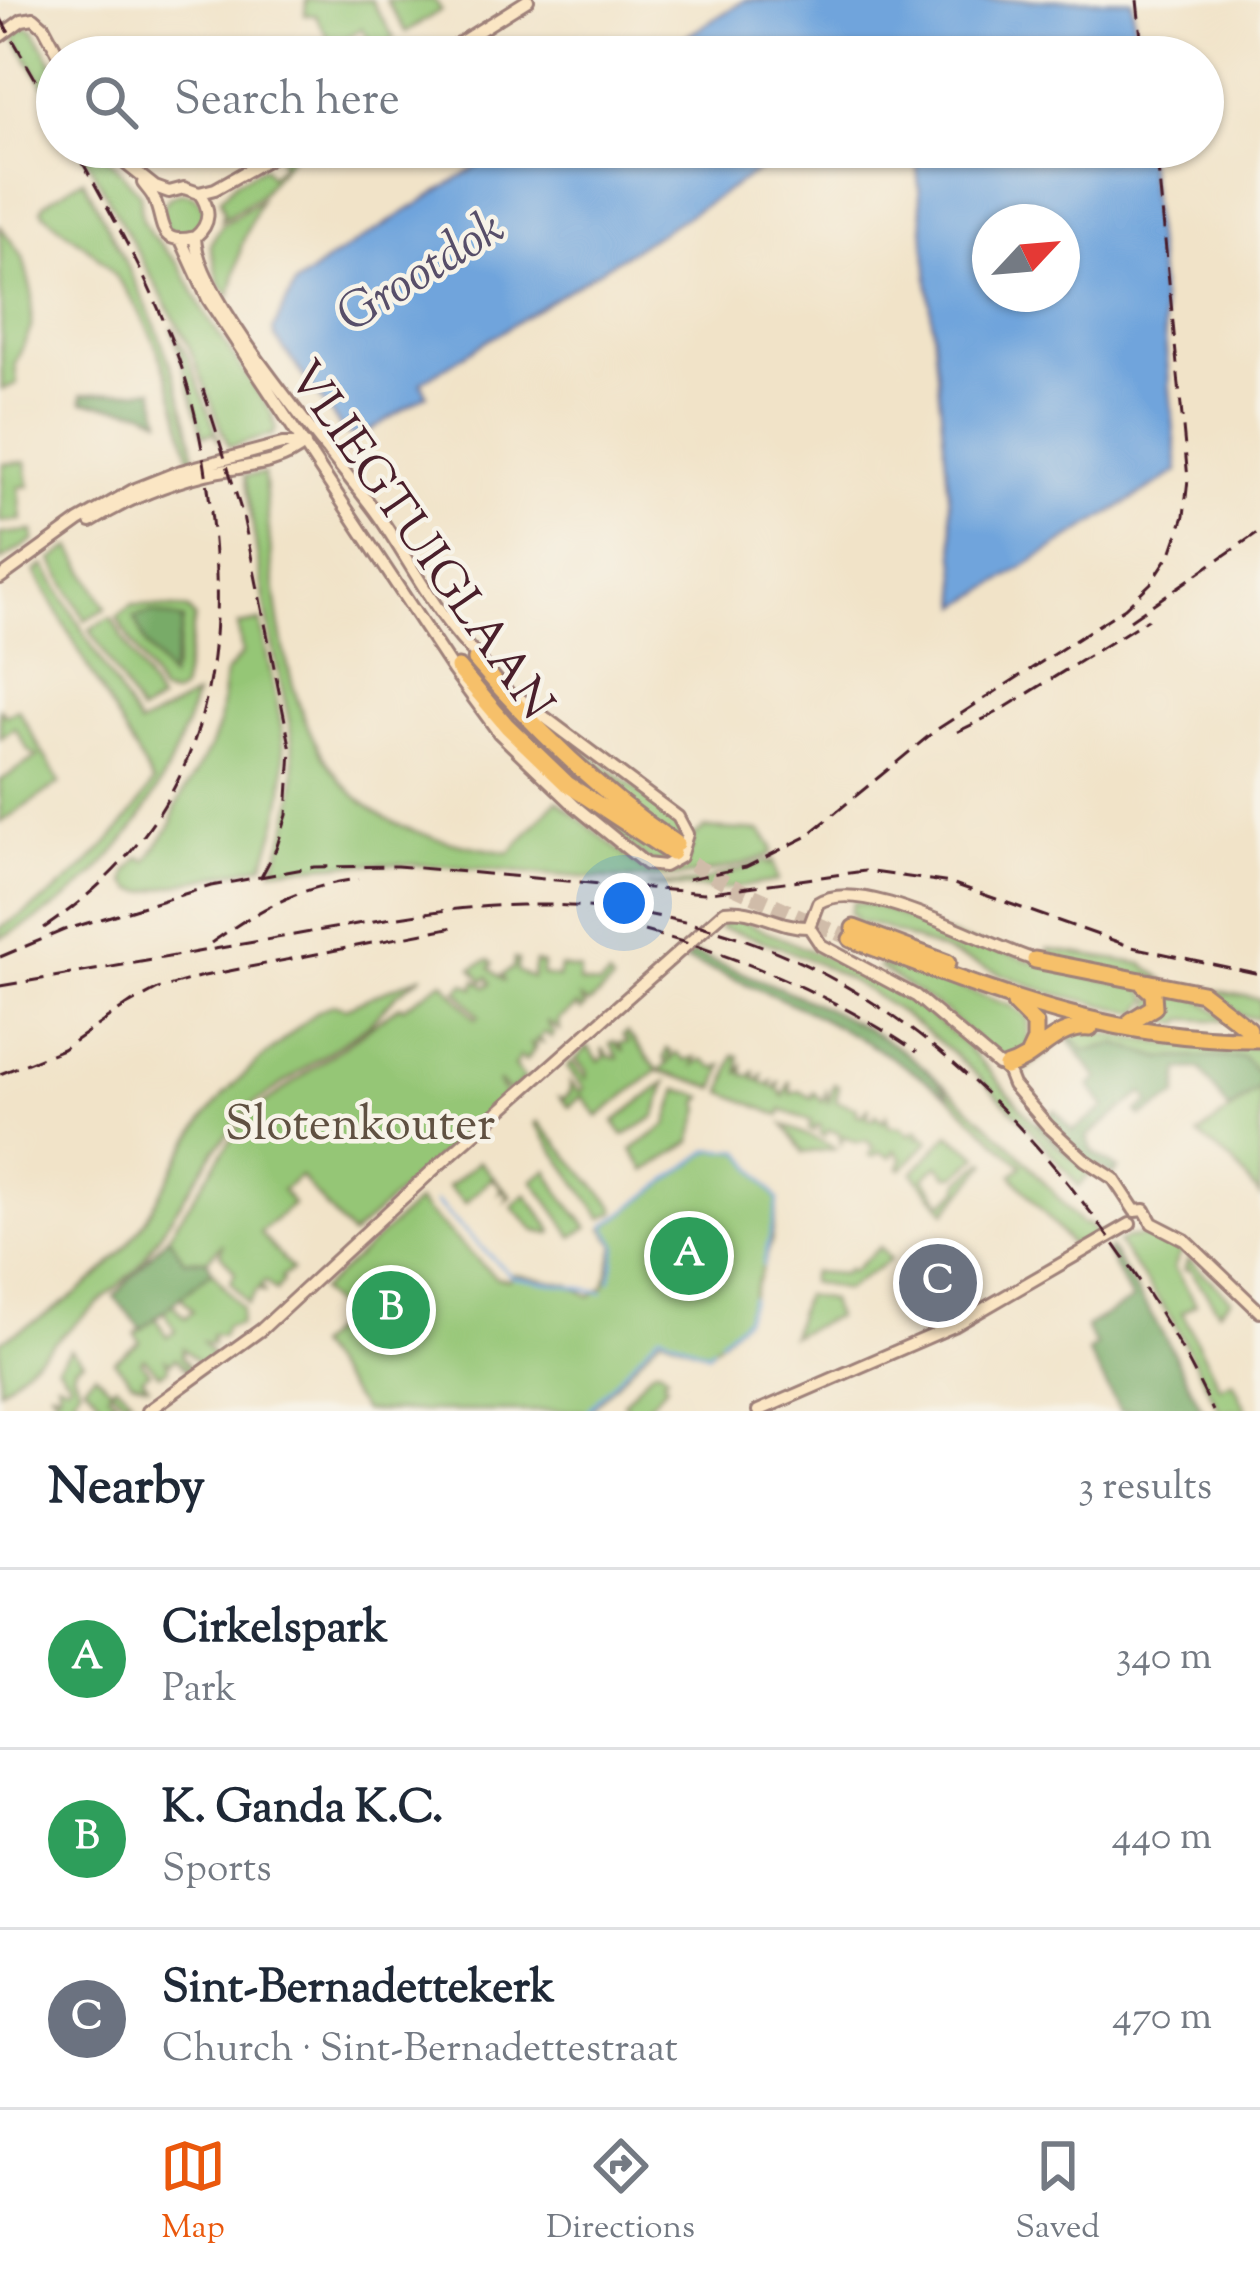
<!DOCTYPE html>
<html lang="en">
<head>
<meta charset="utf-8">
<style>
  body { margin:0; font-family:"Sorts Mill Goudy",serif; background:#f2f2f3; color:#1f2937 }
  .compass { position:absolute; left:972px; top:204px; width:108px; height:108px; border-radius:50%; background:#fff; box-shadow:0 3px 9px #0004; rotate:64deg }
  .you { position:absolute; left:624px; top:903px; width:42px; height:42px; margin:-30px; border:9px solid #fff; border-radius:50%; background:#1a73e8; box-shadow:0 0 0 18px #1a73e833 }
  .badge { display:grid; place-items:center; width:78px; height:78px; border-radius:50%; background:#ea580c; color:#fff; font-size:39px; font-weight:700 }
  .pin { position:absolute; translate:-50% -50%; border:6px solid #fff; box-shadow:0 3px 12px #0006 }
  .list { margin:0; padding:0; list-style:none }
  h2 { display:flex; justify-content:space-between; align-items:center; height:156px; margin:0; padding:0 48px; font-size:51px }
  h2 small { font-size:39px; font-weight:400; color:#747a83 }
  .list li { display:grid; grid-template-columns:78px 1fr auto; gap:36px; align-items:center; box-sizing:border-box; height:180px; padding:0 48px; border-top:3px solid #e0e1e3 }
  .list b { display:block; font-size:45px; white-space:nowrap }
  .list p { margin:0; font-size:39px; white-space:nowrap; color:#747a83 }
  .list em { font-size:39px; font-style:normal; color:#747a83 }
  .icon { flex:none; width:66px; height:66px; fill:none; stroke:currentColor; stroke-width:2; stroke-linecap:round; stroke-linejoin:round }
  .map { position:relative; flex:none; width:1260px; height:1411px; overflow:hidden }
  .search { position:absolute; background:#fff; box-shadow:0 3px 9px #0004; left:36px; right:36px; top:36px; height:132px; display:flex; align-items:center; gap:30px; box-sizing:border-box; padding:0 42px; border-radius:66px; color:#747a83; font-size:45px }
  .sheet { height:696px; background:#fff }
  nav { display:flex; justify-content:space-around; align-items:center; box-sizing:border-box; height:168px; border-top:3px solid #e0e1e3; background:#fff; font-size:33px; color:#747a83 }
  nav a { display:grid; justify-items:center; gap:6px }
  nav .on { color:#ea580c }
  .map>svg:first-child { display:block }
</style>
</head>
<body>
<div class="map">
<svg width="1260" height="1411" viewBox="0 0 1260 1411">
  <rect width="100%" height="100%" fill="#f7f3e8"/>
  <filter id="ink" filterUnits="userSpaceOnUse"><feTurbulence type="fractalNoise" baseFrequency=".00833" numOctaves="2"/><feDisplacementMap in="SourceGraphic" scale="24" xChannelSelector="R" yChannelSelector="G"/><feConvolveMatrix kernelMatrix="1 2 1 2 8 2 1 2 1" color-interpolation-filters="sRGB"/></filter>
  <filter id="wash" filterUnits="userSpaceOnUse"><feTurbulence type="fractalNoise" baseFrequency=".004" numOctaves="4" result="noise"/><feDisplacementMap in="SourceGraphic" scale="48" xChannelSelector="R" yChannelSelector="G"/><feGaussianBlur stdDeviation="2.7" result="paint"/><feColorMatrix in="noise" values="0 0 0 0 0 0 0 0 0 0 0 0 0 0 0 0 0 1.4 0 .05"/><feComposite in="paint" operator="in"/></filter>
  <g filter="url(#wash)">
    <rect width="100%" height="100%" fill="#f1e3c8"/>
    <path fill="#95c676" stroke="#707250" stroke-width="3" fill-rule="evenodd" d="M371,0l23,38 -18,13 -14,-23 -29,18 -18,-31h-10l1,-15z
      M386,0h49l6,10 -35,22z
      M27,27l7,3 23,42v35l-44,-72z
      M80,147h19l41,47 2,24 8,16 30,32 27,51 64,95 5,17 -4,6 -43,12 -41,-103z
      M296,151l-36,44 -38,25 2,-9 -4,-12 17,-18 27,-14 6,9 13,-12 -4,-6z
      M83,179c47,91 95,177 112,279l-5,2c-15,-69 -39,-151 -91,-202 -18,-18 -41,-30 -58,-48l4,-7z
      M162 214a21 21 0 1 1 42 0a21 21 0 1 1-42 0Z
      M260,200l-18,43 -12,53 -10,-11 -10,-41 12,-19z
      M0,226l23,31 9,36 -1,35 -16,36 2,19 -15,7z
      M172,327l17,33 31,82 -5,-9 -12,2z
      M26,462l3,24 -10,1 3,33 -22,2 3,-58z
      M264,474c11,111 11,282 122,344 38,21 81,28 124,35l47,-53 88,72c27,2 45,-9 49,-36l11,-8 56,3 11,15v8c-95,38 -191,23 -290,15 -71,-6 -140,-8 -210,1 40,-91 18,-137 0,-228 -11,-55 -18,-111 -27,-166z
      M33,531l1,9 -34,21v-27z
      M71,547l35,61 -21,12 -33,-60z
      M44,565l95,161 56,-30c-30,106 -93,197 -195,242v-10c64,-35 114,-83 153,-145l-118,-211z
      M132,605l55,4 8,9 -14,73 -9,5 -11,-3 -44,-76zM182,620l-8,49 -5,7 -23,-31z
      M111,617l48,85 -19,12 -50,-85z
      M260,621c18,99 43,145 3,244l-117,27 -12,-2 -8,-8 1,-9 13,-16 7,4 25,-38 4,-17 34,-58 9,-24 6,-50 17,-20 -4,-29z
      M514,699l163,120 8,18 -17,25 -17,1 -91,-75 29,18 32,-9z
      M0,709l6,6 12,-6 42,74 -60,40v-42l38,-25 -9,-5 -14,-23 -15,10z
      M773,860l5,21 -53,8 -78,-3 53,-4 67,-21 2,4z
      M853,902c32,2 51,18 79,28 70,22 138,45 210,58l8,11 -12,14 -90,-21 -169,-66 -25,-5 1,-5 -5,-2z
      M736,918c75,35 155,62 218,117 48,42 83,104 137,137l-12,14c-95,-117 -209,-221 -359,-258l4,-7z
      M1048,949l95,15 23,17 -113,-22z
      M514,959l4,1 -1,11 15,7 3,-16 8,2 -1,11 16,3 2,-11 20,3 -1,12 20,4 10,-9 4,5 -24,22 -8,-5 4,8 -4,4 -4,-5 -19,14 2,10 -14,-9 8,13 -3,4 -6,-6 -6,6 5,6 -8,-4 -1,8 -5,-5 4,7 -9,11 -5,-5 -6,10 11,13 -15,13 -12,-11 8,15 -155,140 -51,-60 -18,14 11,14 -33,29 32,37 -11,7 2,4 -7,10 -11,-10 -4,5 5,7 -8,-4 -10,15 -17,-22 4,-10 -15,-18 3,-11 -16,17h-23l-16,-24 78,-119 154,-112 3,3 40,-27 33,38 3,-3 -22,-26 8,-7 9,5 2,-8 10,7 5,-4 -3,-6 -5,4 -11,-13 17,-8 4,4 -3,4 15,14 -3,-7 11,-7z
      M894,963l117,43 17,11 1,32 -22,11 -11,-3 -53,-47 -65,-43 3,-3 10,4z
      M423,975l-27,20 -26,28 -122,85 -31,39 -80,122 -137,121v-49c55,-29 107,-63 142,-116 23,-36 40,-77 66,-111 30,-39 72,-70 108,-102l18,-8 11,4z
      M1208,989l52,10v20l-18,-3z
      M1156,990l43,8 31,23 -46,-2 -2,4 -34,-4z
      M1083,1030l87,14 90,3v29l-18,-19 -81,1 -45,-14 -31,7 -18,-14 -51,40c12,-23 42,-44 67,-47z
      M627,1032l31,38 -60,47 -16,-21 -13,11 -9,-10 5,1 6,-7 -1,-9 10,10 4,-4 -17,-21 5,-5 14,16 1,-6 -11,-13 12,-12 11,14 6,-4 -3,-9 8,9 8,1 -8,-14 4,-3 10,11 -5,-9 9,-1 -5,-7z
      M667,1049l4,3 -1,9 7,-8 8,7 11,-3 -2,8 9,-6 12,9 8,-3 -7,23 -57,-17 8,-7 -3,-6z
      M734,1055l5,1v18l4,-8 1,9 7,1 4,-6 -1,9 5,1 4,-7 -2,8 6,4 5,-4 -1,6 4,1 5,-7 -2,8 6,7 6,-15 1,13 9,-3 12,7 2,-6 8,9 4,-9 2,12 6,-20 5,2 -3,15 21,7 -1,6 6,2 7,-9 -2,10 7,3 2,-6 7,8 3,-7 3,11 12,1 10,8 4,-6 5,2 -2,7 5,-3 6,6 -27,28 -3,-1 3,-10 -7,-8 -4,7 -13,-5 -3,5 -6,-2 4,-8 -7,-7 -8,2 -14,-6 -3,7 -2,-10 -11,-3 -3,6 -5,-2 1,-8 -5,-1 -2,6 -5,-2 2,-8 -29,-11 -2,6 -57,-24z
      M666,1082l-10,34 -32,20 -10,-14z
      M941,1082l75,68 66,75 5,-1 11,11 -20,11 -3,-3 -4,2 -59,-70 10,-9 -72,-69z
      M1260,1088v108l-27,-34 -35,-27z
      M678,1089l26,8 -5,6 2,6 -10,33 -45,29 -14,-21 35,-25z
      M538,1122l77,86v4l-13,6 -67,-94z
      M784,1125l52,23v1l-33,4z
      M949,1134l30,22 -23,20h-8l-10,-11 -14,13 19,25 16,-13 1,-8 25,-21 2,2 -41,49 -33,-39z
      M710,1150l31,1 37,49 -7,43 -26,75 -37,35 -47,-17 -71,75h-227l-48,-65 29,-28 -24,-27 97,-89 79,76 13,2 5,-6 55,11 21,11 15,-10 10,-41 -12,-17z
      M479,1161l32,35 -5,5 2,-7 -5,-4 -4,3 2,-6 -9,-9 -27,25 -17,-16z
      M547,1170l16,28 25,29 -15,10 -40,-57z
      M526,1194l27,37 -2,3 -15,-3 -24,-24z
      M1155,1235l28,13 -9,20 22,36 -14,8 38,75 13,-6 14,30h-27l-47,-90 -55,-78 9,-5z
      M880,1247l10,13 -45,30 -35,-8 2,-10 31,2 5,-5 3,3z
      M1188,1259l43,40 -12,12 -29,-41h-6z
      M212,1271l30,38 -2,15 -14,2 -4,10 -11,-1 1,9 -9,-2 10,13 -13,9 -17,-16 -1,8 10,14 -4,2 -12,-14 -6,5 -4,-3 3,9 -10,5 -15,-16 -3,4 8,10 -7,5 6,8 -16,-4 -18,-20 26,-19 -5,-8 19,-19 13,22 9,-6 -14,-22 9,-7 14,16 8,-7 -13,-15z
      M804,1295l26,5 5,17 -44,19z
      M70,1349l13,12 -8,5 -2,7 7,15 -7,8 11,11 -4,4h-16l3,-4 -5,-6 -6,7 -4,-3 4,-9 -7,-6 10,3 -2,-12 9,4 4,-3 -13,-17z
      M659,1368l8,7 -4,5 4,5 -25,26h-11l-8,-8 29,-33z
      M95,1373l16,15 5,-4 15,14 -8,2 -12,-11 -3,4 8,7 -9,4 5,7 -16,-8 3,-4 -15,-15z"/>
    <path fill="#78ab67" stroke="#616549" stroke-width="3" d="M154,389l7,30 -17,-8 -62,-9v-7z
      M153,613l30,7 -13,58 -24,-33 -12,-28z
      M693,953c65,26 223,83 257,144 -83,-61 -169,-102 -265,-137z
      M1067,1037h5l13,14 31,-7 45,14 82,-1 17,19v12l-31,22 -29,-41 -20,1 -3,26 -36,21 -4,-5 13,-10 -7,-9 -56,44 6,15 25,17 -5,6 -15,-9 -7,6 -54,-48 18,-14 18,21 32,-23 -15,-22 8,-7z
      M168,1236l16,24h23l5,11 -70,58 -28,-32z
      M1110,1248l57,93 36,70h-83l-32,-59 8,-6 -10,-19 46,-27 -25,-47z"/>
    <path fill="#6fa4dc" stroke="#5c6284" stroke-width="3" fill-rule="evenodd" d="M745,0h387l6,57h-485z
      M509,147h288l-376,235 6,13 -66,41 -15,-2 -71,-97 -2,-7 22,-45 34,-25z
      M915,147h231l32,324 -218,135zM1062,222v72h-72v-72z"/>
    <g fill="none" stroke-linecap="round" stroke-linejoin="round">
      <path stroke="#6fa4dc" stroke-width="3" d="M435,1202l77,75 91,15
        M610,1281l7,-36 -12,-19 105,-76 31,1 37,49 -15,66
        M719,1341l26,-23 7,-20
        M587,1411l73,-78 48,20 5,-6"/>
    </g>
  </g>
  <g filter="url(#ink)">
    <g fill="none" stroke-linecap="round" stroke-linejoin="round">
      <path stroke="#d0bca9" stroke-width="15" stroke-dasharray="15 8" stroke-linecap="butt" d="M672,853l60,33 119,53"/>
      <defs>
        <path id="secondary" d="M0,36l22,-16 12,-2 10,9 16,30
          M437,57l91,-57
          M112,147l14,17 29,23 14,5 15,-4 15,5 16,-4 74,-42
          M143,183c4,6 10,11 12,18 10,23 2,45 40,36 16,-13 16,-28 4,-44
          M195,237c1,63 142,221 183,278 33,47 60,105 102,144
          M181,240l27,59 245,371 46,63 76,73 71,58 18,2 16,-9 7,-23 -9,-17 -159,-119
          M91,522c35,-22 74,-38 115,-48 32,-8 73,-7 99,-30
          M0,578l79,-57 54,-31 48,-19 101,-27h23
          M809,927l12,18 95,51 82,69 8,2 7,18 35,41 37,34 29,19 21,32
          M809,927l9,-24c44,-29 166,42 217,57
          M1135,1211l10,-1 7,13 33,17 75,72
          M148,1411l114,-82 170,-158 293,-260c29,-4 54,17 84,16
          M758,1411l196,-85 176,-102"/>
        <path id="highway" d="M476,660c59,69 124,133 200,184
          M458,668l49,58 60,58 105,69
          M854,928l93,35
          M851,939c140,52 256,102 409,100
          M1035,960l167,33 47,36
          M1015,1004l20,20v17l-6,13
          M1131,1021l23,-14 -1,-14 -10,-9
          M1006,1067c32,-9 48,-42 84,-39"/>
      </defs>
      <use href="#secondary" stroke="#9e817a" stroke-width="16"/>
      <use href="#highway" stroke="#9e817a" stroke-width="21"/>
      <use href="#secondary" stroke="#fbe6c4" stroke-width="10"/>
      <use href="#highway" stroke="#f6c06b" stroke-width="15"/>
      <path stroke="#4a1f2b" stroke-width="3" stroke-dasharray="18 9" stroke-linecap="butt" d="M1137,0l6,57
        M0,17l57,100
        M203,389l40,127 48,234 -4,65 -11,34 -17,32
        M1130,620l130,-89
        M957,732l41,-20 150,-93
        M688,879l58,-12 60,-30 130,-107 189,-122 26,-25 21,-32 12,-35 4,-37 -32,-332
        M44,928c151,-102 188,-242 167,-416 -6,-51 -14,-102 -32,-152 -26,-73 -67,-145 -105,-213
        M644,931c96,25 191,65 273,121
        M211,943c46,-33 90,-57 147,-64
        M0,957l64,-27 147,-44 103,-19 83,-1 307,27 161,-22 86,12 181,64 128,27
        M0,986c102,-17 203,-35 305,-53 71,-12 143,-27 216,-28 240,-4 413,108 557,291 53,68 99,137 135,215
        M121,1009l37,-20 41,-12 260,-51
        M0,1074l63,-25 70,-48"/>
    </g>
  </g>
  <g text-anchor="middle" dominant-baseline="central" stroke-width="9" stroke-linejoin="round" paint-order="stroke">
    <g font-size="48" fill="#4a1f2b" stroke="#f7f3e8">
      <text transform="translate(418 542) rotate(55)">VLIEGTUIGLAAN</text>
    </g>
    <g font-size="48" fill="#605142" stroke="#f7f3e8">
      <text x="360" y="1127">Slotenkouter</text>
    </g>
    <g font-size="51" font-style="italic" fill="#574e69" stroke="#f7f3e8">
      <text transform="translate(422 274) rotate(-32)">Grootdok</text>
    </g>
  </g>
</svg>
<svg class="compass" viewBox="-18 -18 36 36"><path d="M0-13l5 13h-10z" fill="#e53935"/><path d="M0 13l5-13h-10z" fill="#747a83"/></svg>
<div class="you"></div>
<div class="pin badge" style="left:689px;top:1256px;background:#2e9e5b">A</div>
<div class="pin badge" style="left:391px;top:1310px;background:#2e9e5b">B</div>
<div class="pin badge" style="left:938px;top:1283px;background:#6b7280">C</div>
<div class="search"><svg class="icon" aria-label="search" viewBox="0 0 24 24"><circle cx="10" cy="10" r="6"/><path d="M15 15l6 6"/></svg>Search here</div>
</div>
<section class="sheet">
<h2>Nearby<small>3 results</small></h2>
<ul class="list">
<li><span class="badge" style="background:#2e9e5b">A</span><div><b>Cirkelspark</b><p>Park</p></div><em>340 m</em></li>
<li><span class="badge" style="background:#2e9e5b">B</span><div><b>K. Ganda K.C.</b><p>Sports</p></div><em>440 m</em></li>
<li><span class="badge" style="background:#6b7280">C</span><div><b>Sint-Bernadettekerk</b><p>Church · Sint-Bernadettestraat</p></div><em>470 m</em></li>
</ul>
</section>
<nav>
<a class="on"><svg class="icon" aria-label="map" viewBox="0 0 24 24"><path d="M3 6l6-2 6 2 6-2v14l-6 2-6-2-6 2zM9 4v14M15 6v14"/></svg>Map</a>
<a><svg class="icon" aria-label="directions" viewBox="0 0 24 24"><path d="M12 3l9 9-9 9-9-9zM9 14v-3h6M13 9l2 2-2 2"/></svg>Directions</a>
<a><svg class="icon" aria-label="saved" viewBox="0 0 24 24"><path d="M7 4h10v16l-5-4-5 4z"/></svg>Saved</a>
</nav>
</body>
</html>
